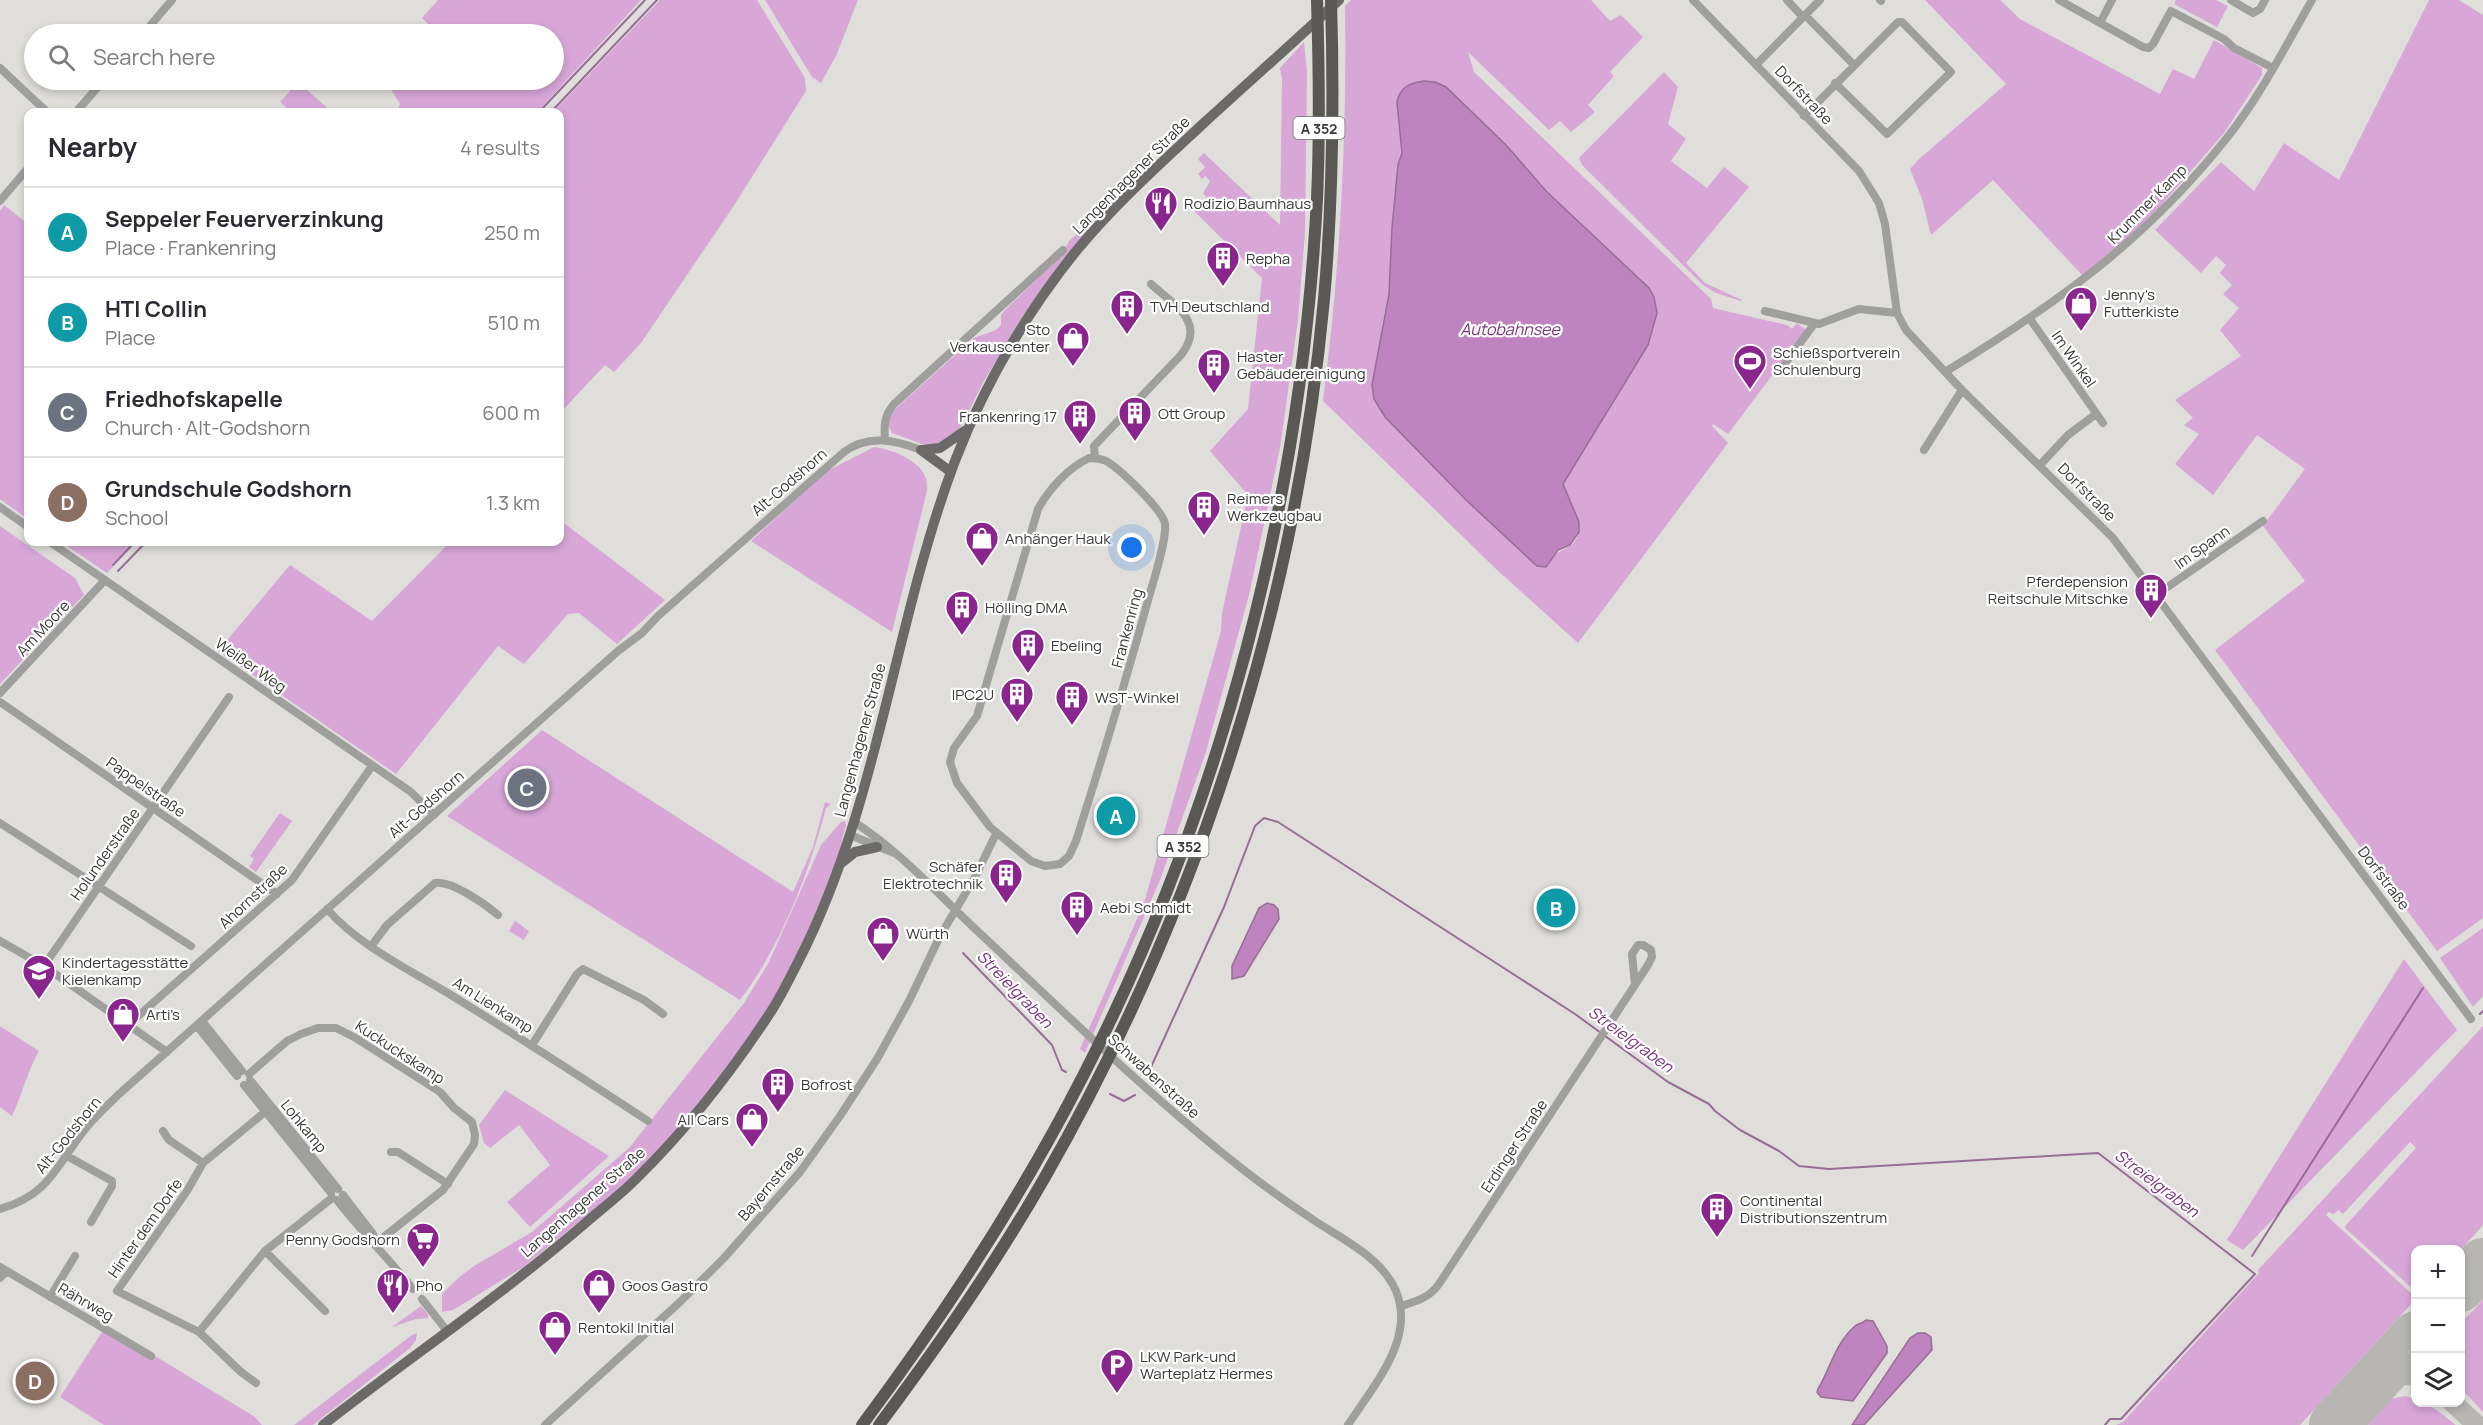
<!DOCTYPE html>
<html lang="en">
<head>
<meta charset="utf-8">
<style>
  body { margin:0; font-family:Manrope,sans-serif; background:#f7f7f7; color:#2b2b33 }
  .controls { position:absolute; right:18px; bottom:18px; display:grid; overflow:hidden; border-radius:12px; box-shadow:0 3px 9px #0003 }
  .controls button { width:54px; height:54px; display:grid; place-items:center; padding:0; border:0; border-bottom:2px solid #e1e1e2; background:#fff; color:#2b2b33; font:30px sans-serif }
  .you { position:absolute; left:1132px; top:548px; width:21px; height:21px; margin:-15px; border:4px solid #fff; border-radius:50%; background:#1a73e8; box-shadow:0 0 0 9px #1a73e833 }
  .badge { display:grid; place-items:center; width:39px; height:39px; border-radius:50%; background:#db2777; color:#fff; font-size:20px; font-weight:700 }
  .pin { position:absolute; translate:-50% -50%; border:3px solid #fff; box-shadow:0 2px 6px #0006 }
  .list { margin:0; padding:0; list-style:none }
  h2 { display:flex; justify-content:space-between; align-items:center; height:78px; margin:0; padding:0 24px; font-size:26px }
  h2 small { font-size:20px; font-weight:400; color:#7c7c81 }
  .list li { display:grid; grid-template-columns:39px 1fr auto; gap:18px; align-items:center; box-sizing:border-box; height:90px; padding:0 24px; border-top:2px solid #e1e1e2 }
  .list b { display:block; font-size:22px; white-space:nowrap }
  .list p { margin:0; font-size:20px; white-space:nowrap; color:#7c7c81 }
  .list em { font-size:20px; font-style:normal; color:#7c7c81 }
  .icon { flex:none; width:33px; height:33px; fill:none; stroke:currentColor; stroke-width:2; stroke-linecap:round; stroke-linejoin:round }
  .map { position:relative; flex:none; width:2483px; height:1425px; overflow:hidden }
  .search { position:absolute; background:#fff; box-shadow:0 3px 9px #0003; left:24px; top:24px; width:540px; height:66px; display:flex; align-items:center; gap:15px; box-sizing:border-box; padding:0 21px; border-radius:33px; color:#7c7c81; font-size:22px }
  .panel { position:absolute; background:#fff; box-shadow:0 3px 9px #0003; left:24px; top:108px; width:540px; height:438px; border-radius:12px }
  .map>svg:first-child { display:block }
</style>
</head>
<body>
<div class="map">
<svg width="2483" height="1425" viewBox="0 0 2483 1425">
  <rect width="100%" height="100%" fill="#dfdeda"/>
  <path fill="#d8a7d8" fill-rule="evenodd" d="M438,0h203l-104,112h-140l3,-8 -11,-18 6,-6h159v-46h-116l-16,-16z
    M660,0h97l48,78 1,13 -73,116 -92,136 -27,29 -9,-7 -45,48v-301h-7z
    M765,0h93l-22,56 -15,27 -9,-6z
    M1351,0h240l19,21 11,-6 22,22 -33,35 4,4 -26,29 7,7 -24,20 -11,-11 -11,9 -81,-78 6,20 237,227 2,9 74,17 5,4 5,-6 9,7 -78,104 -15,-10 -1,2 16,17 -150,200 -82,-74 -173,-168c17,-131 24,-262 22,-395zM1435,82l11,5 60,58 40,46 103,97 5,9 3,16 -9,32 -85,139c6,16 27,48 7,62 -10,6 -16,6 -21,18l-12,2 -71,-66 -81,-83 -3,-92 7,-31 3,-66 6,-63 4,-12 -5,-51z
    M1925,0h75l20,19 140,75 13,-25 21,10 20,-39 48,28v7l-38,58 -86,99 -55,44 -90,-96 -62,55 -9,-36 -12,-30 8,-9 88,-76z
    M2176,0h40l12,6 -11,21 -43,-23z
    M2429,0h30l24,15v903l-46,33 -222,-301 90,-69 -42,-55 42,-57 -48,-34 -44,60 -38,-31 24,-30 -15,-9 9,-7 -18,-18 66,-44 -21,-26 19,-22 -16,-14 9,-9 -12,-12 6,-8 -10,-9 -15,17 -46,-43 66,-68 33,29 30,-48 55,37z
    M1304,42l3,29 -2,161 -7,88 -18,128 -31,147 -44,160 -45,125 -75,173 -5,-4 64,-146 77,-272 1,-18 26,-118 -38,-44 38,-42 14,-131 -69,-68 14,-12 -4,-5 7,-12 -5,-5 -3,3 -4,-5 7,-7 -7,-8 6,-6 76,72 2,-146 -2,-11z
    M1664,72l14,15 -10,37 18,15 -15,22 36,27 17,-21 25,20 -63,76 19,20 37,17 -1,1 -25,-8 -13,-8 -121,-120 -3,-7z
    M298,82l34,30h-41l-11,-10z
    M1121,193l-104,133 -33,55 -26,51 -22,13 -14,-1 -30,-11 -4,-8 4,-13 82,-74 22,-8 5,-5v-10l4,-5 57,-55 7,-14z
    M4,205l24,19v295l-28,-20v-288z
    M874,447c16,2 44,12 51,29 2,4 2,10 2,15l-35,141 -141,-91 76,-70z
    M560,520l105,80 -48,44 -38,-31 -11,1 -44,50 -26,-18 -102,128 -178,-123 72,-86 82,56 78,-79h110z
    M0,526l75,52 9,17 -84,89z
    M61,542h75l-29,31z
    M542,730l251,162 20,-45 12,-45 6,2 -5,4c-17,65 -45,138 -86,192l-293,-184z
    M280,813l12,8 -36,51 -7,-5 5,-8 -4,-3z
    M845,821l1,4 -10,39 -29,72 -35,69 -54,77 -43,51 -41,44 -112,91 -69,42 -11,2v-18l16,-16 16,-12 58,-34 97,-84 115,-145 25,-41 52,-117 20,-23z
    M515,921l14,10 -5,9 -15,-9z
    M2483,928v68l-10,11 -33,-49z
    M2404,959l53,71 -214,220 -16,-10z
    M0,1026l39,25c-12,21 -17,44 -27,65l-12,-9z
    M2483,1026v199l-22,25h-45l-1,41 -70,-63 1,-3 70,-77 -6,-6 -67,72 -5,-4 -4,4 -6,-2 -2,3 87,80 1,6 -114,124h-184l7,-3 136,-149 -1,-3z
    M505,1090l104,66 -79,71 -23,-25 43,-37 -31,-40 -29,23 -6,-5 -5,-18z
    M2483,1300v112l-22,-24 -1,-64z
    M421,1306l7,8v4l-12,1 -24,8z
    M106,1326l149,91 7,8h-158l-44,-28z
    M417,1333l-1,7 -6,8 -97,77h-19l118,-90z
    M2405,1396l10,3 1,3c14,0 29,15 40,23h-88l23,-26z"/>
  <path fill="#bf83bf" stroke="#976d96" stroke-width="1.5" d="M1424,81l11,1 11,5 60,58 40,46 103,97 5,9 3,16 -9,32 -85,139 16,38v10l-9,13 -12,5 -12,17 -9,-1 -71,-66 -81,-83 -11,-18 -2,-14 17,-91 3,-66 6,-63 4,-12 -5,-51c3,-15 13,-19 27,-21z
    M1267,903l7,2 4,4 1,10 -35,57 -12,3v-13l27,-58z
    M1866,1320l7,1 14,25v7l-34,48 -32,-4 -4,-5 1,-3c12,-20 17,-45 36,-62 3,-4 8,-3 12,-7z
    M1918,1333h7l6,4 1,13 -68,75h-12l58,-87z"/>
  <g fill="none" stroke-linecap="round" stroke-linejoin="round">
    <path stroke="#976d96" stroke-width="2" d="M539,112l106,-112
      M551,112l106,-112
      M113,565l22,-23
      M118,571l28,-29
      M963,953l89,92 10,25 4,2
      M2480,1014l3,-3
      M1151,1067l73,-160 31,-81 9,-8 14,4 297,192 93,68 41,22 6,7 25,19 39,21 20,15 30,3 269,-16 4,3 153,118 -134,145h-11l-5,6
      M1110,1094l14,7 11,-6
      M2252,1256l171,-268"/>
    <path stroke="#b7b6b3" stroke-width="20" d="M2366,1390c16,-11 30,-17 50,-14
      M2452,1402l25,23"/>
    <path stroke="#b7b6b3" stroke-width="50" d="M2460,1287l23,-24
      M2334,1425l82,-89"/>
    <path stroke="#9f9f9d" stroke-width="8" d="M1693,0l166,171 20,32 6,21 12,89 9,17 56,60 151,148 358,481
      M1787,0l13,14 6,2 48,49
      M1880,0l1,1
      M2059,0l84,47 6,1 4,-4 18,-33 53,28 10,9 39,20
      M2231,0l22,13 7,-4 5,-9
      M2100,23l12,-23
      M143,34l29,-34
      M1756,65l64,-65
      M0,68l47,44
      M76,112l28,-32
      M1804,116l94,-94h4l49,50 -64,62 -52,-51
      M0,201l28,-33
      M1765,311l54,13 40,-15 38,4
      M2030,319l73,104
      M1785,364l29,-40
      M1945,372c111,-68 199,-130 281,-233 34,-42 59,-92 86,-139
      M885,440c-1,-15 -1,-24 9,-36l169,-154
      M1924,450l38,-60
      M1089,458c6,0 11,0 17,3 13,7 57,49 59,63 2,17 -13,61 -18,80 -22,80 -46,158 -71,237l-7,15 -9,8 -15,2 -14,-5 -41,-34 -33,-44 -7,-21 4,-14 23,-32 61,-207c11,-20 30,-41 51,-51z
      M1095,458l-1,-12 87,-91c26,-33 -7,-50 -30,-71
      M2040,465l28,-30 28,-21
      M0,507l28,20
      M50,542l361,250 23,23
      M2156,595l107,-74
      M0,693l105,-113
      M0,702l277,192
      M854,822c49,31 89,78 132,117 84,79 168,161 259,232 23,18 46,34 70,50 29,19 67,37 81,70 20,48 -23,95 -48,134
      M0,823l191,123
      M850,835l44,18
      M327,909c31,36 83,61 124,86 66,41 132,83 197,126
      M0,941l44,25 123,86
      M372,945l15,-20 48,-42c16,-3 50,21 63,32
      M44,966l185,-269
      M202,1021l40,50
      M128,1025l164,-145 80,-114
      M197,1026l40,50
      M532,1045l45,-71 6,-5 61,31 19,14
      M249,1074l38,-33 14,-7 17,-6h18l18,9 86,55 14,16 18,14 3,13 -1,9 -31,46 -68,54
      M250,1080l88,109
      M244,1085l87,108
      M271,1107l-68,56 -16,28 -70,100 82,41 66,-81 67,-53
      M163,1131l6,9 34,23
      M391,1152h7l50,32
      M67,1156l45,25v5l-21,36
      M343,1195l30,39 2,10
      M337,1200c24,31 51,58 76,89
      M0,1209c50,-14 57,-45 86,-81 10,-12 21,-22 32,-33l500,-444 24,-18 16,-17 186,-164c24,-18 51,-12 77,-2
      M265,1251l60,60
      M0,1267l151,89
      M0,1278l7,-7
      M50,1297l25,-41
      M422,1299l25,32
      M1401,1306c16,-5 28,-8 38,-22l209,-319 4,-8 -1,-7 -8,-5h-5l-6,9 3,30
      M199,1332l42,40 15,11
      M545,1425l135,-123 44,-44 76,-86 40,-56 37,-57 32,-58 31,-65 34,-57 22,-45"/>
    <path stroke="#6b6a68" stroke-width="10" d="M921,450l19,-2 26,-18
      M921,450l30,22
      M840,864l15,-12 22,-5
      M323,1425c86,-67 176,-128 259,-199 18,-16 37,-30 54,-47 52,-51 97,-109 136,-169 10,-16 18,-32 26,-48 81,-157 95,-337 157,-501 29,-75 71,-148 122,-211 39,-47 84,-87 128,-128 45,-41 90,-81 134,-122"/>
    <path stroke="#595855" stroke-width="12" d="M862,1425c83,-111 158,-226 221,-349 139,-270 218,-574 234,-877 3,-66 2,-133 0,-199
      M879,1425c60,-80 117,-162 166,-248 153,-267 251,-572 279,-878 9,-100 10,-199 7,-299"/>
  </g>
  <defs>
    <symbol id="restaurant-pin" viewBox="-11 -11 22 30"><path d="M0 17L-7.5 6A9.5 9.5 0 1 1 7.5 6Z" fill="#89258c" stroke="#fff"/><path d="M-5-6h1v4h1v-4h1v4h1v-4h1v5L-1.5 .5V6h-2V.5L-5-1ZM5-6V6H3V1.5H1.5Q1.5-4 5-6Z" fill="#fff"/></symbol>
    <symbol id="building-pin" viewBox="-11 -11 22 30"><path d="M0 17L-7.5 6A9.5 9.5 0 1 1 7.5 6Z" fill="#89258c" stroke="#fff"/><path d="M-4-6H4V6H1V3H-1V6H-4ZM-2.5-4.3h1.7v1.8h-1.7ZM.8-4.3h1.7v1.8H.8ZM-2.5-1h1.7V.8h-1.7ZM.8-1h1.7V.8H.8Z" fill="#fff"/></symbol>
    <symbol id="shop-pin" viewBox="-11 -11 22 30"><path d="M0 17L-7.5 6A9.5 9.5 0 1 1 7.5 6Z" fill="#89258c" stroke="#fff"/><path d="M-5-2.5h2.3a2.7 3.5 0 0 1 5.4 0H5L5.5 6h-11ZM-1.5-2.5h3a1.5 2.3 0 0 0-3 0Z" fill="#fff"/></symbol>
    <symbol id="stadium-pin" viewBox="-11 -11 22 30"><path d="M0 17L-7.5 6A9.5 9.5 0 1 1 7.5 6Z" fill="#89258c" stroke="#fff"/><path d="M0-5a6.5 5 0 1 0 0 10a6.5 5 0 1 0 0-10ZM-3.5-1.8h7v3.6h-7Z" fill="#fff"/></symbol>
    <symbol id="school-pin" viewBox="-11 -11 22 30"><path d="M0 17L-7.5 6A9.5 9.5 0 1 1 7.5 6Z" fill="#89258c" stroke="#fff"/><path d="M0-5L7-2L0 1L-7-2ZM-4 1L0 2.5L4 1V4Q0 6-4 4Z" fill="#fff"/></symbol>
    <symbol id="supermarket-pin" viewBox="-11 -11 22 30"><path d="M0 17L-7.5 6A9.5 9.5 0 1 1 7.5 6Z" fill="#89258c" stroke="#fff"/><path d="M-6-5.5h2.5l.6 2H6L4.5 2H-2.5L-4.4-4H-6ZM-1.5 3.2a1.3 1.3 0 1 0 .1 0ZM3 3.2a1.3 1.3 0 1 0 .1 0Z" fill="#fff"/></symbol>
    <symbol id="parking-pin" viewBox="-11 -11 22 30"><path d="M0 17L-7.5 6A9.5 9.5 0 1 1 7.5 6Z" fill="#89258c" stroke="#fff"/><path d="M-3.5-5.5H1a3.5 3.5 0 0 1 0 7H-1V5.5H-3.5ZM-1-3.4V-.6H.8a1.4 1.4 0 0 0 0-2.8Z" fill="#fff"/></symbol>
  </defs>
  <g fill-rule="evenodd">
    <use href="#restaurant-pin" x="1142" y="184" width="38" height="52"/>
    <use href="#building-pin" x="1204" y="239" width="38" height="52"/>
    <use href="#shop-pin" x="2062" y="284" width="38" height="52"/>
    <use href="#building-pin" x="1108" y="287" width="38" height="52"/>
    <use href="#shop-pin" x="1054" y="319" width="38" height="52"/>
    <use href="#stadium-pin" x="1731" y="342" width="38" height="52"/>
    <use href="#building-pin" x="1195" y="346" width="38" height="52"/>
    <use href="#building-pin" x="1116" y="394" width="38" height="52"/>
    <use href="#building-pin" x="1061" y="397" width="38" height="52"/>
    <use href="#building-pin" x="1185" y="488" width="38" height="52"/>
    <use href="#shop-pin" x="963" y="519" width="38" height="52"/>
    <use href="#building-pin" x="2132" y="571" width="38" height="52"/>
    <use href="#building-pin" x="943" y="588" width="38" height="52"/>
    <use href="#building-pin" x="1009" y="626" width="38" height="52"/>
    <use href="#building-pin" x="998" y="675" width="38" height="52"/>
    <use href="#building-pin" x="1053" y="678" width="38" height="52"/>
    <use href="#building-pin" x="987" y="856" width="38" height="52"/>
    <use href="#building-pin" x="1058" y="888" width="38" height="52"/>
    <use href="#shop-pin" x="864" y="914" width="38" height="52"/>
    <use href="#school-pin" x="20" y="952" width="38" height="52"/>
    <use href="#shop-pin" x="104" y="995" width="38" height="52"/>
    <use href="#building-pin" x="759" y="1065" width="38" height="52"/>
    <use href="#shop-pin" x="733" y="1100" width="38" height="52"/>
    <use href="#building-pin" x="1698" y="1190" width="38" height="52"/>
    <use href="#supermarket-pin" x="404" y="1220" width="38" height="52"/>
    <use href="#restaurant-pin" x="374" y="1266" width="38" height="52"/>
    <use href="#shop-pin" x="580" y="1266" width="38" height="52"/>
    <use href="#shop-pin" x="536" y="1308" width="38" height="52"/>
    <use href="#parking-pin" x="1098" y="1346" width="38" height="52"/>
  </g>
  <g text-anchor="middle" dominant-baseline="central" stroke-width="4.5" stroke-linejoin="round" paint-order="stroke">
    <g fill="#fff" stroke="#747473" stroke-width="1.5">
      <rect x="1293.5" y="117" width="51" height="22" rx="4.5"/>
      <rect x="1157.5" y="835" width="51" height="22" rx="4.5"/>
    </g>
    <g font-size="14" font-weight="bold" fill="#393937">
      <text x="1319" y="128">A 352</text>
      <text x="1183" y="846">A 352</text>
    </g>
    <g font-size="15" fill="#393937" stroke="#fff">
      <text transform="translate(1804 95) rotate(46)">Dorfstraße</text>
      <text transform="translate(1131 175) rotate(-45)">Langenhagener Straße</text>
      <text transform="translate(2147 204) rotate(-45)">Krummer Kamp</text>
      <text transform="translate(2074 359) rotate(55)">Im Winkel</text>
      <text transform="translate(789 482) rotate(-41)">Alt-Godshorn</text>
      <text transform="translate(2087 492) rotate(45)">Dorfstraße</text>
      <text transform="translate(2202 547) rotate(-35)">Im Spann</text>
      <text transform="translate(43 628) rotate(-47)">Am Moore</text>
      <text transform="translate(1127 628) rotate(-75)">Frankenring</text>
      <text transform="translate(251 665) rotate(35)">Weißer Weg</text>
      <text transform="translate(860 740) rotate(-75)">Langenhagener Straße</text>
      <text transform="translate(146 787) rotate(35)">Pappelstraße</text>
      <text transform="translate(426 804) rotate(-41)">Alt-Godshorn</text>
      <text transform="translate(105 854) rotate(-55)">Holunderstraße</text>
      <text transform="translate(2384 878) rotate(53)">Dorfstraße</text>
      <text transform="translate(253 896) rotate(-43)">Ahornstraße</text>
      <text transform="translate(493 1005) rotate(32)">Am Lienkamp</text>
      <text transform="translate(400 1052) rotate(33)">Kuckuckskamp</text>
      <text transform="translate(1154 1076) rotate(42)">Schwabenstraße</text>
      <text transform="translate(304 1126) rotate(51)">Lohkamp</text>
      <text transform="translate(68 1135) rotate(-51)">Alt-Godshorn</text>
      <text transform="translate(1514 1146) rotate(-57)">Erdinger Straße</text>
      <text transform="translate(771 1183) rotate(-50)">Bayernstraße</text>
      <text transform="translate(583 1202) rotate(-41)">Langenhagener Straße</text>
      <text transform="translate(145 1228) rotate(-55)">Hinter dem Dorfe</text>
      <text transform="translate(86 1302) rotate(30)">Rährweg</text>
    </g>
    <g font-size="15" fill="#393937" stroke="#fff" text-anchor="start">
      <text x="1184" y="203">Rodizio Baumhaus</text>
      <text x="1246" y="258">Repha</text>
      <text x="2104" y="294">Jenny's<tspan x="2104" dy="17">Futterkiste</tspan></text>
      <text x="1150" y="306">TVH Deutschland</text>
      <text x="1050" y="329" text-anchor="end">Sto<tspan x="1050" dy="17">Verkauscenter</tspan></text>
      <text x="1773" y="352">Schießsportverein<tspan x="1773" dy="17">Schulenburg</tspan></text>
      <text x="1237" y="356">Haster<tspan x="1237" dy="17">Gebäudereinigung</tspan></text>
      <text x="1158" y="413">Ott Group</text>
      <text x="1057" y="416" text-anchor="end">Frankenring 17</text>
      <text x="1227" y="498">Reimers<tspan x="1227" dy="17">Werkzeugbau</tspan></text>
      <text x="1005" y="538">Anhänger Hauk</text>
      <text x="2128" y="581" text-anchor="end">Pferdepension<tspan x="2128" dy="17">Reitschule Mitschke</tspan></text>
      <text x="985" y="607">Hölling DMA</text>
      <text x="1051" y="645">Ebeling</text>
      <text x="994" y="694" text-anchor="end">IPC2U</text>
      <text x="1095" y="697">WST-Winkel</text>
      <text x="983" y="866" text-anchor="end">Schäfer<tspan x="983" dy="17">Elektrotechnik</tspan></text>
      <text x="1100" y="907">Aebi Schmidt</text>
      <text x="906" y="933">Würth</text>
      <text x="62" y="962">Kindertagesstätte<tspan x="62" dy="17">Kielenkamp</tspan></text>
      <text x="146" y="1014">Arti’s</text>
      <text x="801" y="1084">Bofrost</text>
      <text x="729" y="1119" text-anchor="end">All Cars</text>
      <text x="1740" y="1200">Continental<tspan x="1740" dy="17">Distributionszentrum</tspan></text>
      <text x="400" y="1239" text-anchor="end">Penny Godshorn</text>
      <text x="416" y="1285">Pho</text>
      <text x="622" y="1285">Goos Gastro</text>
      <text x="578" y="1327">Rentokil Initial</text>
      <text x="1140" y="1356">LKW Park-und<tspan x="1140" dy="17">Warteplatz Hermes</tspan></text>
    </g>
    <g font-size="16" font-style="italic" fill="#7b327d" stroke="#fff">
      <text x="1510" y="329">Autobahnsee</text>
      <text transform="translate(1015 989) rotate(46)">Streielgraben</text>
      <text transform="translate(1631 1039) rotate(36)">Streielgraben</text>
      <text transform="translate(2157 1183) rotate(37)">Streielgraben</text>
    </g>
  </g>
</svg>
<div class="controls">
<button>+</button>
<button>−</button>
<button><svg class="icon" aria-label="layers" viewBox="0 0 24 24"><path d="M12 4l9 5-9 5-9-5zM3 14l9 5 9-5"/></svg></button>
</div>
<div class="you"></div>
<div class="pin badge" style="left:1116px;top:816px;background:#0f9aa8">A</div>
<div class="pin badge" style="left:1556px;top:908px;background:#0f9aa8">B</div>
<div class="pin badge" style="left:527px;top:788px;background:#6b7280">C</div>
<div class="pin badge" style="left:35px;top:1381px;background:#8d6e63">D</div>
<div class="search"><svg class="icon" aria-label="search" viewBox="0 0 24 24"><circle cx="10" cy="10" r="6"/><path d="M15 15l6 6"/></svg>Search here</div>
<section class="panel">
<h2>Nearby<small>4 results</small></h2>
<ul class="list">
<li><span class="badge" style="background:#0f9aa8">A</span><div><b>Seppeler Feuerverzinkung</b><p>Place · Frankenring</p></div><em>250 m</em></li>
<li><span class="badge" style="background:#0f9aa8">B</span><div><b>HTI Collin</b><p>Place</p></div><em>510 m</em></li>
<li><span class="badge" style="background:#6b7280">C</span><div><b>Friedhofskapelle</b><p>Church · Alt-Godshorn</p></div><em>600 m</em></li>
<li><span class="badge" style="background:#8d6e63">D</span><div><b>Grundschule Godshorn</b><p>School</p></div><em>1.3 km</em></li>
</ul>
</section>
</div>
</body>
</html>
